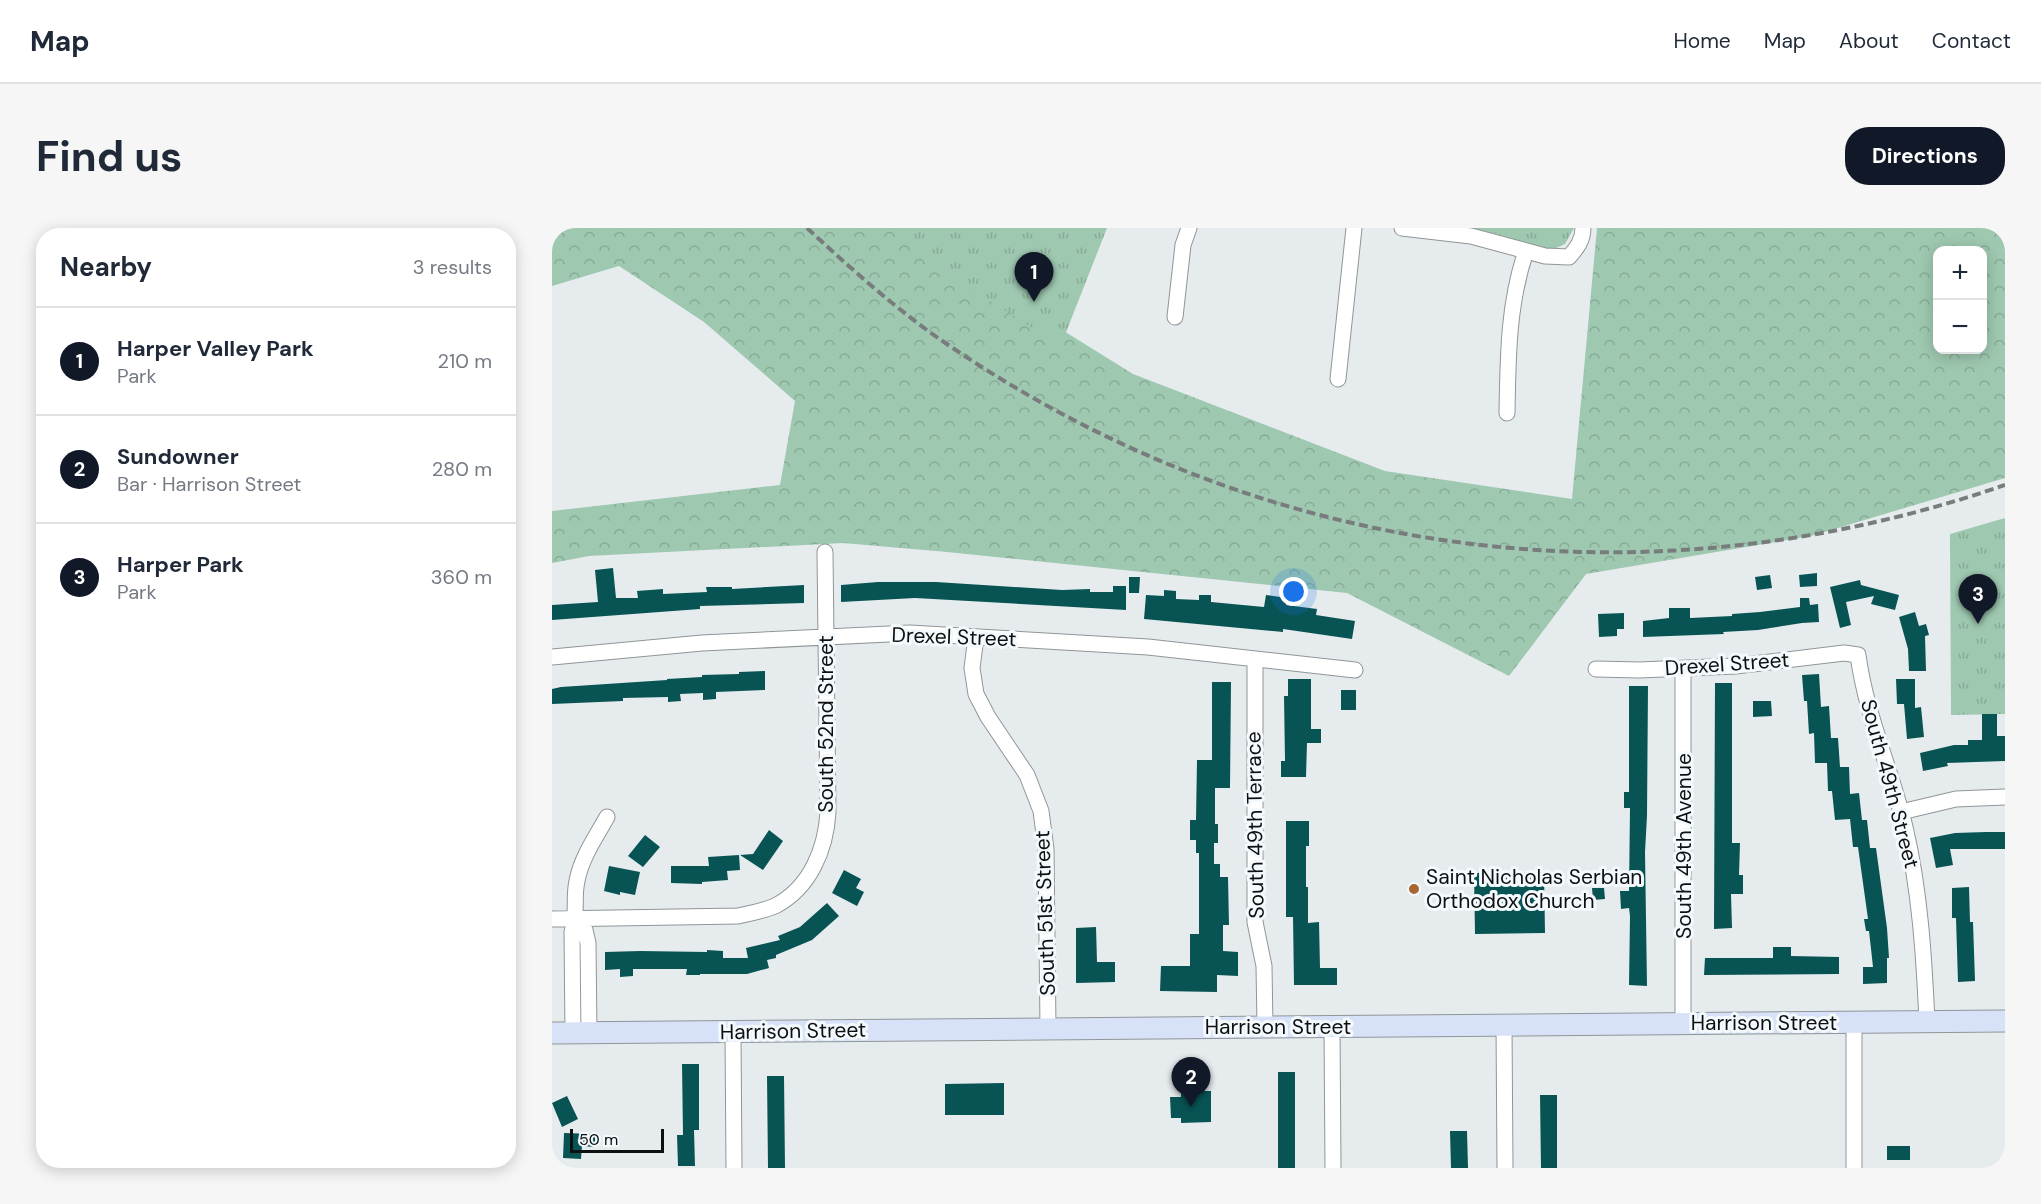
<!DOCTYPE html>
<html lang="en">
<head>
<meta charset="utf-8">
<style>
  body { margin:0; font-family:"DM Sans",sans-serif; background:#f6f6f7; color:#1f2937 }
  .controls { position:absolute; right:18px; top:18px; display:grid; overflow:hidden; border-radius:12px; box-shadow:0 3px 15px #0003 }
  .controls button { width:54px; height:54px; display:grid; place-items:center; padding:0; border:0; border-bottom:2px solid #e0e1e3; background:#fff; color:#1f2937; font:30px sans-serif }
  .scale { position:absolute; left:18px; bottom:15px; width:94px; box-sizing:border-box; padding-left:6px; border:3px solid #0d0f10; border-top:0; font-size:16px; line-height:21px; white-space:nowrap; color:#0d0f10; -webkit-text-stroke:4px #f3f9fc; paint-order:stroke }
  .you { position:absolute; left:742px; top:364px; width:21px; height:21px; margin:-15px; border:4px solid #fff; border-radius:50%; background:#1a73e8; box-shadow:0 0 0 9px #1a73e833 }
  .badge { display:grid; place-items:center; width:39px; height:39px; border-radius:50%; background:#111827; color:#fff; font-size:20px; font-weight:700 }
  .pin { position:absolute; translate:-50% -50px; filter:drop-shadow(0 2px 3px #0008) }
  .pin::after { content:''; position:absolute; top:32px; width:21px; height:18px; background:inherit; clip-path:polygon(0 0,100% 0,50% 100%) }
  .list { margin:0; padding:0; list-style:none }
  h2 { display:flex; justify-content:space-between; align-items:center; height:78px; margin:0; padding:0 24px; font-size:26px }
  h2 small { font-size:20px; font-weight:400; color:#747a83 }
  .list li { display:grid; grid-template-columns:39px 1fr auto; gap:18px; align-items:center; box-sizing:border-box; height:108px; padding:0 24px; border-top:2px solid #e0e1e3 }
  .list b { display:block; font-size:22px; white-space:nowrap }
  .list p { margin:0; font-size:20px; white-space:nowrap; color:#747a83 }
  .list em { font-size:20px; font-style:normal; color:#747a83 }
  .map { position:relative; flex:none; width:1453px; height:940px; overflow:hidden; border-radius:24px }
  header { display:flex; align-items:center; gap:36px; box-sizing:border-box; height:84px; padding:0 30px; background:#fff; border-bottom:2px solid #e0e1e3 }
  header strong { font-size:28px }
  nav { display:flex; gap:33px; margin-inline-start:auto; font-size:21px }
  .intro { display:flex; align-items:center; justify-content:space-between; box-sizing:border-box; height:144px; padding:0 36px }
  h1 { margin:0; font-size:42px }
  .button { padding:15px 27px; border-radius:24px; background:#111827; color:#fff; font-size:21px; font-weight:700 }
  main { display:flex; gap:36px; padding:0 36px }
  aside { flex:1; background:#fff; border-radius:24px; box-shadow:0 3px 15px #0003 }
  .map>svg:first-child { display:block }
</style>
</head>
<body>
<header>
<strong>Map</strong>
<nav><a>Home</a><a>Map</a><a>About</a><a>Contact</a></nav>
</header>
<div class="intro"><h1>Find us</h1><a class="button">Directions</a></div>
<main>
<aside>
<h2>Nearby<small>3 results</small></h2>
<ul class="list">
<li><span class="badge">1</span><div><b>Harper Valley Park</b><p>Park</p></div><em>210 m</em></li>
<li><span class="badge">2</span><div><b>Sundowner</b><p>Bar · Harrison Street</p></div><em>280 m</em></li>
<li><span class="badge">3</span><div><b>Harper Park</b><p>Park</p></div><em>360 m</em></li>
</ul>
</aside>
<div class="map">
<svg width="1453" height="940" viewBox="0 0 1453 940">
  <defs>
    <pattern id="forest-crowns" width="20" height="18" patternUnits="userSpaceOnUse" patternTransform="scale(1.5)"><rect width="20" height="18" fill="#9ec8b0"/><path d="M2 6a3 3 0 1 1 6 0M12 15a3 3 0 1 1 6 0" fill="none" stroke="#87ab96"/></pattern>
    <pattern id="park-tufts" width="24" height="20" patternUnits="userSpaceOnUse" patternTransform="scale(1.5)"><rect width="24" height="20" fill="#9ec8b0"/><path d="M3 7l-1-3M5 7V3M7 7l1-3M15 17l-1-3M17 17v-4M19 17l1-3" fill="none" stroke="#87ab96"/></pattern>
  </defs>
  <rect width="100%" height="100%" fill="#e6ecee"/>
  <path fill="url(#forest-crowns)" fill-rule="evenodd" d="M0,0h346l235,146 252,97 187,28 25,-271h408v250l-194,58 -225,38 -77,102 -162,-83 -400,-41 -104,-9 -254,13 -37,7v-52l228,-26 15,-84 -91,-79 -85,-56 -67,20zM1386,22h44v100h-44z"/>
  <path fill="url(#park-tufts)" d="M341,0h214l-46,117c-60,-35 -115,-72 -168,-117z
    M913,0h109l-9,16 -13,6h-9l-46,-16z
    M1453,290v196l-54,1 -1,-181z"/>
  <path fill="#085454" d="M61,340l3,30h22l-1,-7 26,-2v5l44,-2 -1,-5h26v2l72,-4v18l-104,3v3l-148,11v-15l46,-3 -3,-32z
    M1265,345v13l-17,1 -1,-12z
    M1218,347l2,13 -15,2 -2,-13z
    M577,349h11l-1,16h-10z
    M1308,352l1,5 38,10 -4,15 -24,-6 3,-8 -28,6 5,23 -11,3 -10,-41z
    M326,354h58l126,8 28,-1v3h23v-6h13v24l-211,-12 -74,4v-17z
    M612,362l12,1v8l23,1v-5h12v7l53,5 2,-12 21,3 -1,7 31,4 -1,6 39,6 -3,18 -69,-10v3l-139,-13 2,-24 18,1z
    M1248,370h9l1,7 8,-1 1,18 -17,1 -44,7 -35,2 1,2 -81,3v-16l26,-3v-10h21v10l42,-2v-2l28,-2 40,-5z
    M1363,384l4,14 7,-2 3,11 -4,1 1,35h-17l-1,-22 -9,-32z
    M1072,385v16h-7v7l-18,1 -1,-23z
    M213,443v19l-49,2v7l-13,1v-7l-23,1 1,7 -13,1v-5l-45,1v3l-71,3v-15l9,-2 106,-7v-1l35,-2v-2l37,-1v-2z
    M1267,446l2,33 8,-1 2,32h7l2,29h9l1,27 9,-1 3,27h5l3,28h6l11,80 2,30h-2v25l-24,1v-17h10l-4,-36h-3l-2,-12h4l-10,-72h-5l-3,-28 -15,1 -3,-29h-4l-1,-28h-12l-1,-30 -5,1 -2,-33h-3l-2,-26z
    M736,451h23v50h10v14h-14l-1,34h-25v-16h4l-1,-65h4z
    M1344,451h19v29l6,-1 3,30 -17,2 -3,-35h-7z
    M660,454h19l-1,106h-15v36h3v19h-4v21h6v13h8l1,48h-6v26l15,1v24l-21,-1v17l-57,-1 1,-25h29v-32h9v-81h-3v-13h-6v-20h6l1,-60h15z
    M1163,455h17v160h8l-1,32h4v19h-12l1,34 -18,1z
    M1077,458h19l-1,130 -2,36 2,134 -18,-1 1,-69 -1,-8 -8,1 -1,-18h9l1,-83h-6v-16h5z
    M789,462h15v20h-15z
    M1201,473h18l1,15 -19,1z
    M1430,486h15v22h8v25l-58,2 1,3 -25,5 -3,-18 34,-8h14v-5h14z
    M734,593h23v25h-3v41h2v36l11,-1 1,46h17v17h-43l-1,-68h-7z
    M217,602l14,11 -20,29 -23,-15 13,-1z
    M1434,604h19v17h-55l3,16 -17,3 -6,-30 25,-5z
    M93,607l15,12 -17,20 -15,-11z
    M187,627l1,15 -13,1 1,9 -26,2v2l-31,-1v-17h38l-1,-9z
    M57,638l31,6 -5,23 -15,-3v3l-16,-4z
    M292,642l17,9 -5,9 8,4 -7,14 -25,-13z
    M992,644l1,61 -70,1 -1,-61z
    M1417,659l1,35h3l2,59 -17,1 -2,-64h-4v-30z
    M1040,660h12l1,11 -12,1z
    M275,675l12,13 -27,24 -36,15v3l-9,2 2,8 -22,6h-47v1h-14l1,-6h-54v7l-13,1v-8l-15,1v-18l35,-1 67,1v-2l16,1v7h25l-2,-10 34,-8 -2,-4 22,-9z
    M544,699l1,35h18v20l-39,1v-55z
    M1221,719h18v9l48,1v17l-135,1 1,-17h68z
    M130,836h17v66h-5l1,36h-17l-1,-31h6z
    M726,844h17v96h-17z
    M215,848h17l1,92h-17z
    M452,855v32h-59v-31z
    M629,863h30v31l-30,1v-5h-10l-1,-21h11z
    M988,867h17v73h-16z
    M15,868l11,23 -16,8 -10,-24z
    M898,903h17l1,37h-17z
    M12,905l31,1v13l-13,-1 -1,13 -18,-1z
    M1335,918h23v14h-23z"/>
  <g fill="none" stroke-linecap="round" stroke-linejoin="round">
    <defs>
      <path id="street" d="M850,0l69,8 74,20 24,1c8,-9 14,-17 14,-29
        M623,89l8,-72 6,-17
        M786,151l16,-151
        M955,185c1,-56 1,-109 19,-162
        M424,409l-4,31 4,26 12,23 39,58 14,36 5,38 2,180
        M0,429l150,-14 208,-10 238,14 207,23
        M703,431v263l9,44 1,61
        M1044,441l43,1 97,-4 108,-13 14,2c8,60 33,114 47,172 15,64 19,129 22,195
        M1131,441v355
        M1349,584l55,-13 49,-2
        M0,691l186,-3c13,-3 25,-5 37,-10 35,-18 51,-57 53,-94l-3,-260
        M24,691l9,11 3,13 1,90
        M1302,795v145
        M952,797l1,143
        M780,798l1,142
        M181,804l1,136
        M21,805l-1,-101c6,-19 1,-34 5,-51 4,-23 19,-44 30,-64"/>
      <path id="secondary" d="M0,805l1453,-12"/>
    </defs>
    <use href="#street" stroke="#909597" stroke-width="17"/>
    <use href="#secondary" stroke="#909597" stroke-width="23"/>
    <use href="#street" stroke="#fff" stroke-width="15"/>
    <use href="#secondary" stroke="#d7e2f8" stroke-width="21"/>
    <path stroke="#787c7d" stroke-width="4" stroke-dasharray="9 4.5" stroke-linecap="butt" d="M255,0c40,37 80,73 124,105 319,225 705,279 1074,152"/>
  </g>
  <circle fill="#a86632" stroke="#f3f9fc" stroke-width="2" cx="862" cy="661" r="6"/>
  <g text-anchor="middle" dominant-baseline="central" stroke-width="6" stroke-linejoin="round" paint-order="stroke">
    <g font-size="21" fill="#0d0f10" stroke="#f3f9fc">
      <text transform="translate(402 409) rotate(2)">Drexel Street</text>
      <text transform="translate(1175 436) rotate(-4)">Drexel Street</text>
      <text transform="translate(274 496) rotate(-90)">South 52nd Street</text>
      <text transform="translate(1338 556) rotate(75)">South 49th Street</text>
      <text transform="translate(703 597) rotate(-91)">South 49th Terrace</text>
      <text transform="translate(1132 618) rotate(-90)">South 49th Avenue</text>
      <text transform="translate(493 685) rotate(-92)">South 51st Street</text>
      <text x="1212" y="795">Harrison Street</text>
      <text x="726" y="799">Harrison Street</text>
      <text transform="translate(241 803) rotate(-1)">Harrison Street</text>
    </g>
    <g font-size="21" fill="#0d0f10" stroke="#f3f9fc" text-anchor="start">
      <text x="874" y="649">Saint Nicholas Serbian<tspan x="874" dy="24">Orthodox Church</tspan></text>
    </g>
  </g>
</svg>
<div class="controls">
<button>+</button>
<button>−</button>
</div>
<div class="scale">50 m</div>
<div class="you"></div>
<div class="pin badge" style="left:482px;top:74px">1</div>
<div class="pin badge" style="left:639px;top:879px">2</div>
<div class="pin badge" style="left:1426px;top:396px">3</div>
</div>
</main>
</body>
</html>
